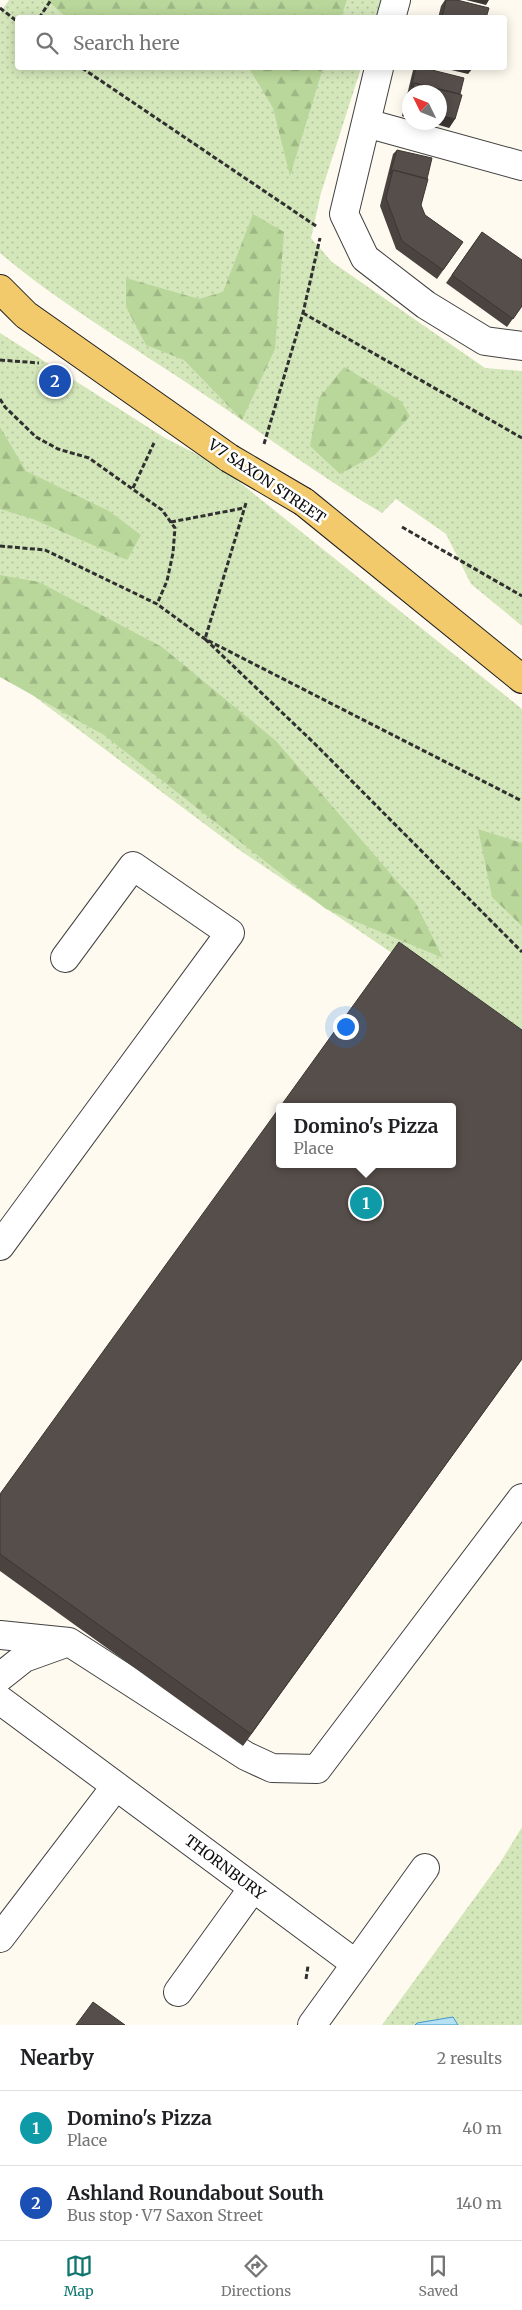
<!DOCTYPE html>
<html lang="en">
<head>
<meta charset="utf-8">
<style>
  body { margin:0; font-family:Merriweather,serif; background:#f2f2f2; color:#202124 }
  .compass { position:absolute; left:402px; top:85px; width:45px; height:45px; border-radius:50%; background:#fff; box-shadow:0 2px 12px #0003; rotate:313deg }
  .you { position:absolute; left:345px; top:1026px; width:18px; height:18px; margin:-12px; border:4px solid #fff; border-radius:50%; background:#1a73e8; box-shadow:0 0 0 8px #1a73e833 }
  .badge { display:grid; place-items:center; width:32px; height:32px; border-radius:50%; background:#0f766e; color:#fff; font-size:16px; font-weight:700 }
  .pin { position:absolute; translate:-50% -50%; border:2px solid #fff; box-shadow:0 1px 5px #0006 }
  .popup { position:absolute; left:276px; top:1103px; width:180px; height:65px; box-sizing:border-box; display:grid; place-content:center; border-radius:5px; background:#fff; filter:drop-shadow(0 1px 4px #0005); font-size:16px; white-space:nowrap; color:#757577 }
  .popup b { font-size:19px; color:#202124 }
  .popup::after { content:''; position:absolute; left:50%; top:100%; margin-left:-10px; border:10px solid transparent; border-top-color:#fff }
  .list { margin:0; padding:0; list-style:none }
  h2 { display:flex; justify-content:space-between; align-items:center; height:65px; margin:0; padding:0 20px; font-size:21px }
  h2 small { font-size:16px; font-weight:400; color:#757577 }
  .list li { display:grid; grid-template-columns:32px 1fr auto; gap:15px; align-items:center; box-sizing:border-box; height:75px; padding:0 20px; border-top:1px solid #e0e0e0 }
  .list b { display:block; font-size:19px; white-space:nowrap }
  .list p { margin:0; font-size:16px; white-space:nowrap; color:#757577 }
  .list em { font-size:16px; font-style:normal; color:#757577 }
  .icon { flex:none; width:28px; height:28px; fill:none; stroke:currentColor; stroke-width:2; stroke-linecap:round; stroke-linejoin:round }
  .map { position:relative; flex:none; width:522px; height:2025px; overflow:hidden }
  .search { position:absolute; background:#fff; box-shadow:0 2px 12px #0003; left:15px; right:15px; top:15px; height:55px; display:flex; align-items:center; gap:12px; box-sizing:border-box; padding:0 18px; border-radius:5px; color:#757577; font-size:19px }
  .sheet { height:215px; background:#fff }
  nav { display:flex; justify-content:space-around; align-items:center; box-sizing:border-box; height:70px; border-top:1px solid #e0e0e0; background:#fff; font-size:14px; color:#757577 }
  nav a { display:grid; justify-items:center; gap:2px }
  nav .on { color:#0f766e }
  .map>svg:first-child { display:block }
</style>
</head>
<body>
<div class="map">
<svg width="522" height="2025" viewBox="0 0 522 2025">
  <defs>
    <pattern id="grass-dots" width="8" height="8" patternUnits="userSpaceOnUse" patternTransform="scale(1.25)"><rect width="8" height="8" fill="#d4e7ba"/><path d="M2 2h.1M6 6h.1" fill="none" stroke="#b5c59f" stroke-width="1.8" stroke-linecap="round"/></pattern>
    <pattern id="forest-firs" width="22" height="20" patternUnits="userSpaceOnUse" patternTransform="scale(1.25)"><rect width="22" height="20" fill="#b9d79a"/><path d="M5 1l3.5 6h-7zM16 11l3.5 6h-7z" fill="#9eb784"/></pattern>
  </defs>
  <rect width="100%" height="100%" fill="#fefaef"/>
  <path fill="url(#grass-dots)" d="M9,0h374l-6,18h-359v50h343l-40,125 -10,45 21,24 153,106 37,3v255l-51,-42 -25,-50 -50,-35 -14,14c-62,-37 -120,-80 -180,-120 -68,-46 -139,-87 -202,-140v-240z
    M0,333l165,105 53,27 304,244v339l-130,-95 -154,-104 -211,-158 -27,-14z
    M522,1827v198h-140l118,-162z"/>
  <path fill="url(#forest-firs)" d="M47,0h300l-6,17 -274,1z
    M249,68h74l-33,108 -17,-68z
    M253,214l31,18 -9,117 -33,71 -58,-60 -38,-15 -20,-38v-29l73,21 24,-7z
    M344,367l57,34 9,15 -35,39 -35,19 -30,-28 9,-48z
    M0,427l26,44 83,40 32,24 -14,25 -94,-41 -33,-10z
    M0,575l39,7 123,65 114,94 139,161 28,56 -117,-49 -222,-174 -104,-58z
    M478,829l44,14v83l-30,-29z"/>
  <path fill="#b6e0f4" stroke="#4099c7" d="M453,2017l5,8h-43l2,-2z"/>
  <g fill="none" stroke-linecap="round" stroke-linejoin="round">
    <defs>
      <path id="minor" d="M391,18l5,-18
        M379,68l-35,146 21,44 61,47 59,36 37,5
        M366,123l156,43
        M0,1246l230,-313 -97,-67 -68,92
        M0,1635l69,7 177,114 26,12 45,1 205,-271
        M0,1677l24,-19 39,-14
        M0,1700l356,264 69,-96
        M0,1938l116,-152
        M178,1992l75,-104
        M312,2025l44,-61"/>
      <path id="major" d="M0,289l26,26 203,143
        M304,502l218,177"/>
    </defs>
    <use href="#minor" stroke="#414141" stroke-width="30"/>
    <use href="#major" stroke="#1f1f1f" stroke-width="30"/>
    <path stroke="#303030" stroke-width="3" stroke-dasharray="5 2.5" stroke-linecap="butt" d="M0,8l18,14
      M39,18l12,-18
      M82,68l234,158
      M303,313l219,125
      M0,360l39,3
      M0,399l5,8 31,30 22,12 31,9 73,52 13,18 -2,25 -6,28 -10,23
      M264,444l39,-131 17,-75
      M133,488l21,-45
      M246,503l-41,136 109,104 208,209
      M171,522l73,-14
      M402,527l120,69
      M0,546l45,4 112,54 48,35 317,162
      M306,1979l2,-13"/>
    <use href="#minor" stroke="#fff" stroke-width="28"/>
    <use href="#major" stroke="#f3ca6b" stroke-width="28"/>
    <defs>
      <path id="major-bridge" d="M229,458l75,44"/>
    </defs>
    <use href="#major-bridge" stroke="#1f1f1f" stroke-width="30" stroke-linecap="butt"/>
    <use href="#major-bridge" stroke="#f3ca6b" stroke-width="28"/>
  </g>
  <path fill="#4a4340" d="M445,0h12l29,18h-48l3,-12z
    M415,68h9l36,26 -5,25 -6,9 -9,-36h-30v26l-8,-2 11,-46z
    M397,150l30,29 -6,26 4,10 38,27 -26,37 -41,-30 -16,-43 13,-52z
    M482,232l40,74 -15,21 -61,-44z
    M522,1359l-279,387 -243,-175v-77z"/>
  <path fill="#3c3734" d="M466,0h23l-3,5z
    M443,68h30l-5,6z
    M408,107l2,1v10l-8,-2z
    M440,115l15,4 -6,9 -20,-6h11z"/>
  <path fill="#564e4b" stroke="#3c3734" d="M446,0h11l32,8 -3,10h-44z
    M416,68h8l40,10 -4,16 -46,-11 -3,4z
    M414,83l48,12 -7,24 -15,-4v-23h-28z
    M397,150l35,8 -5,21 -34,-9 -3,4z
    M393,170l35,9 -7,26 4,10 38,27 -20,28 -41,-29 -16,-43z
    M482,232l40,28v46l-9,13 -61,-44z
    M399,942l123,88v329l-271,375 -251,-180v-60l280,-387v57h172v-57h-172z
    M93,2002l32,23h-49z"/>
  <g text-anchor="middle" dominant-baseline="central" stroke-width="5" stroke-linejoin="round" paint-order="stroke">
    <g font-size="15" fill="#0e0e0e" stroke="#fff">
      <text transform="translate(267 481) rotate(34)">V7 SAXON STREET</text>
      <text transform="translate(225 1867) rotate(37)">THORNBURY</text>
    </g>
  </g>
</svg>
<svg class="compass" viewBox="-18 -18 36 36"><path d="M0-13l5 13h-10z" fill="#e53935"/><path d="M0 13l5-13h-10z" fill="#757577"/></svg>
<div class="you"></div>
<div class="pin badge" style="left:366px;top:1203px;background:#0f9aa8">1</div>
<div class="popup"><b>Domino's Pizza</b>Place</div>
<div class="pin badge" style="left:55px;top:381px;background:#1a4fb4">2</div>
<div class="search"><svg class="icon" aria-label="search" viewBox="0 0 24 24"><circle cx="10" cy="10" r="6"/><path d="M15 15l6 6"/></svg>Search here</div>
</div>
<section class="sheet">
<h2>Nearby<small>2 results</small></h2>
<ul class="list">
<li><span class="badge" style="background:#0f9aa8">1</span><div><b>Domino's Pizza</b><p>Place</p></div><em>40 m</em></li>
<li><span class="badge" style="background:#1a4fb4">2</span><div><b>Ashland Roundabout South</b><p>Bus stop · V7 Saxon Street</p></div><em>140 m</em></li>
</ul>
</section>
<nav>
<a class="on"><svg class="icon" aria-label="map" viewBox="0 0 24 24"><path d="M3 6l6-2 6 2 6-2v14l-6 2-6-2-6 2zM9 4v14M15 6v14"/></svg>Map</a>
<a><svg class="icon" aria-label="directions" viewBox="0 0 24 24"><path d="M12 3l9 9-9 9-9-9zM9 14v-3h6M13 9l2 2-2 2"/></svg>Directions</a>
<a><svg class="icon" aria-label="saved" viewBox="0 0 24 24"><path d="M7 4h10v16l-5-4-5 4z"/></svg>Saved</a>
</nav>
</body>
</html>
